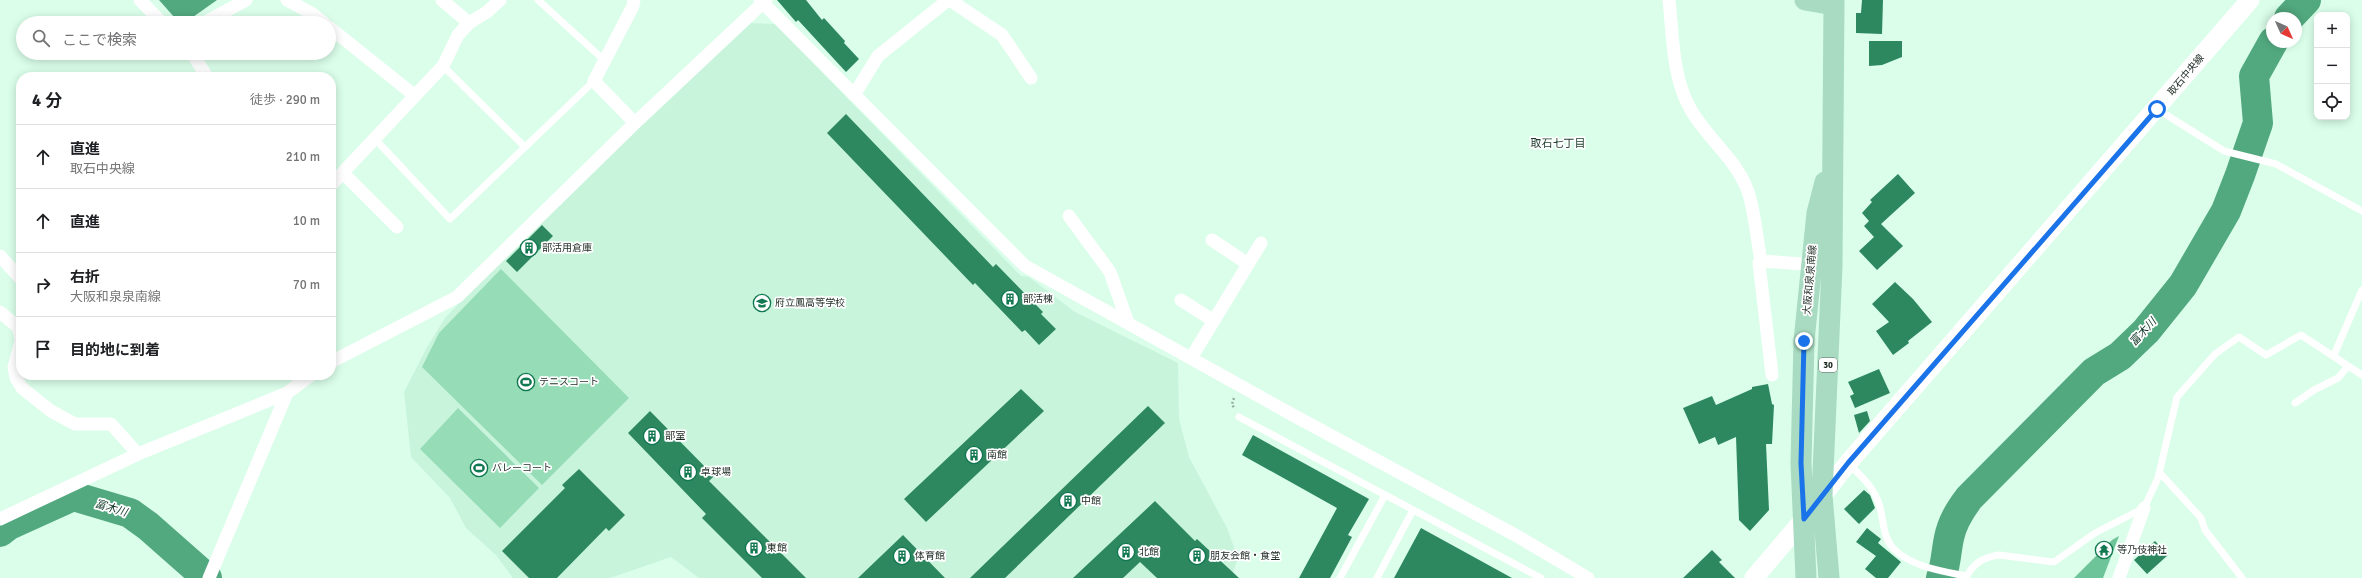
<!DOCTYPE html>
<html lang="ja">
<head>
<meta charset="utf-8">
<style>
  body { margin:0; font-family:Signika,"Noto Sans JP",sans-serif; background:#f2f2f2; color:#202124 }
  .controls { position:absolute; right:12px; top:12px; display:grid; overflow:hidden; border-radius:8px; box-shadow:0 2px 10px #0003 }
  .controls button { width:36px; height:36px; display:grid; place-items:center; padding:0; border:0; border-bottom:1px solid #e0e0e0; background:#fff; color:#202124; font:20px sans-serif }
  .compass { position:absolute; left:2266px; top:12px; width:36px; height:36px; border-radius:50%; background:#fff; box-shadow:0 2px 10px #0003; rotate:135deg }
  .stop { position:absolute; width:12px; height:12px; margin:-9px; border:3px solid #1a73e8; border-radius:50%; background:#fff }
  .stop.end { background:#1a73e8; border-color:#fff; box-shadow:0 1px 4px #0008 }
  .list { margin:0; padding:0; list-style:none }
  h2 { display:flex; justify-content:space-between; align-items:center; height:52px; margin:0; padding:0 16px; font-size:17px }
  h2 small { font-size:13px; font-weight:400; color:#757577 }
  .list li { display:grid; grid-template-columns:26px 1fr auto; gap:12px; align-items:center; box-sizing:border-box; height:64px; padding:0 16px; border-top:1px solid #e0e0e0 }
  .list b { display:block; font-size:15px; white-space:nowrap }
  .list p { margin:0; font-size:13px; white-space:nowrap; color:#757577 }
  .list em { font-size:13px; font-style:normal; color:#757577 }
  .icon { flex:none; width:22px; height:22px; fill:none; stroke:currentColor; stroke-width:2; stroke-linecap:round; stroke-linejoin:round }
  .map { position:relative; flex:none; width:2362px; height:578px; overflow:hidden }
  .search { position:absolute; background:#fff; box-shadow:0 2px 10px #0003; left:16px; top:16px; width:320px; height:44px; display:flex; align-items:center; gap:10px; box-sizing:border-box; padding:0 14px; border-radius:22px; color:#757577; font-size:15px }
  .panel { position:absolute; background:#fff; box-shadow:0 2px 10px #0003; left:16px; top:72px; width:320px; height:308px; border-radius:16px }
  .map>svg:first-child { display:block }
</style>
</head>
<body>
<div class="map">
<svg width="2362" height="578" viewBox="0 0 2362 578">
  <rect width="100%" height="100%" fill="#dafeea"/>
  <path fill="#c8f4dc" d="M746,23l29,1 246,252 8,1 46,35 103,51 1,56 10,38 38,71 11,30 -7,20h-532l-28,-21 -61,21h-97l-17,-23 -30,-27 -16,-30 -39,-41 -7,-65 22,-43 19,-31 23,-24z"/>
  <path fill="#95dcb7" d="M501,269l128,129 -87,87 -120,-118 17,-34z
    M458,408l81,80 -39,40 -80,-79z"/>
  <path fill="#6dc499" d="M2119,536l-16,42h-29l38,-38z"/>
  <path fill="#52a97f" d="M159,0h58l-24,17 -10,4 -8,-3z"/>
  <g fill="none" stroke-linecap="round" stroke-linejoin="round">
    <path stroke="#52a97f" stroke-width="30" d="M2289,18l17,-18
      M0,532l9,-7 64,-29 57,17 18,13 59,52
      M1941,578c5,-13 5,-26 8,-40 3,-16 11,-28 20,-40l125,-126 26,-16 26,-25 37,-46 43,-74 14,-36 18,-52 -4,-47 19,-34"/>
  </g>
  <path fill="#2d8860" d="M777,0h29l16,20 2,-2 21,23 -1,2 15,16 -13,13 -48,-52 -2,2z
    M1862,0h21l-1,34 -26,-1v-20h5z
    M1869,41h33v16l-20,8 -13,1z
    M846,114l147,153 3,-3 47,48 -2,2 15,15 -17,16 -14,-15 -3,2 -47,-49 -2,2 -146,-152z
    M1898,174l17,19 -34,31 22,22 -26,24 -18,-19 15,-14 -10,-11 5,-5 -7,-8 10,-11 -2,-2z
    M542,225l11,11 -36,36 -11,-11z
    M1895,282l18,17 19,23 -24,19 1,2 -16,12 -17,-24 13,-9 -17,-18z
    M1879,369l11,24 -35,15 -5,-12 4,-2 -6,-12z
    M1768,384l4,20 2,1 -2,39h-6l3,66 -19,21 -11,-11 -3,-83 -18,8 -3,-8 -16,7 -16,-36 29,-12 4,9 36,-16v-2z
    M1021,389l23,22 -118,111 -22,-23z
    M1148,406l17,17 -160,155h-35z
    M650,411l64,65 -5,5 97,97h-44l-60,-60 4,-4 -78,-81z
    M1867,411l3,10 -11,12 -5,-18z
    M1253,435l116,64 -21,36 4,2 -22,41h-31l38,-70 -95,-53z
    M579,469l46,46 -16,16 -3,-3 -49,50h-28l-27,-27 63,-63 -3,-3z
    M1864,490l6,5 5,13 -16,16 -15,-15z
    M1155,501l40,40 2,-2 42,39h-82l-17,-16 -17,16h-50z
    M1421,528l91,50h-118z
    M1867,528l14,11 -3,4 23,19 -13,16h-12l-11,-9 11,-13 -20,-14z
    M903,535l42,43h-87z
    M2155,541l13,14 -21,19 -13,-14z
    M1712,550l10,10 -3,2 16,16h-52z"/>
  <g fill="none" stroke-linecap="round" stroke-linejoin="round">
    <path stroke="#92ad9e" stroke-width="2.5" stroke-dasharray="2 2" stroke-linecap="butt" d="M1234,398l-2,6 2,4"/>
    <path stroke="#fff" stroke-width="7" d="M538,0l67,61
      M443,66l81,80
      M2157,109l67,42 52,13 86,47
      M375,139l75,80 144,-138
      M2334,355l28,-65
      M2295,403l19,-13 24,-12 10,-12
      M1239,417l302,161
      M1848,463c12,12 26,24 31,41 5,14 3,32 14,44 18,19 49,23 73,28
      M2160,473l41,45 4,12 37,48
      M1340,578l45,-83
      M1377,578l36,-68
      M1966,578c6,-14 18,-21 33,-23l55,7 41,-29 49,-25 14,-30 19,-81 38,-43 24,-17 27,18 35,-20 61,40"/>
    <path stroke="#fff" stroke-width="13" d="M140,0l22,23
      M287,0l24,13 13,10
      M442,0l27,23
      M634,0l-1,6 -39,75 41,42
      M760,0l265,266 266,148 226,122 71,42
      M950,0l52,35 29,43
      M1669,0c4,36 3,78 22,110 16,28 44,48 56,79 7,16 10,52 14,72l-2,2 13,112
      M204,23l42,-23
      M329,27l85,68
      M192,53l15,24
      M854,95l24,-39 70,-56
      M343,173l54,54
      M331,185l112,-119 15,-31 11,-12 18,-11 13,-12
      M1069,216l41,56 18,51
      M1212,240l36,24
      M0,256l21,23
      M1761,261l57,4
      M1181,300l33,21
      M0,312l18,15 3,12
      M21,341l-7,26 2,11 6,10 29,23 24,13h36l27,30
      M1191,358l70,-115
      M331,362l126,-65 178,-174 131,-123
      M0,519l138,-65 149,-61 24,-18
      M209,578l78,-185
      M2119,578l25,-70"/>
    <path stroke="#fff" stroke-width="19" d="M1754,578l50,-59 44,-56 402,-463"/>
    <path stroke="#a9dbc2" stroke-width="21" d="M1805,0l29,5
      M1806,578l-5,-115 3,-122 13,-128 8,-31
      M1829,578l-7,-83 10,-229 2,-266"/>
  </g>
  <g fill="none" stroke-linecap="round" stroke-linejoin="round">
    <path stroke="#1a73e8" stroke-width="5" d="M1804,341l-3,122 3,56 44,-56 309,-354"/>
  </g>
  <defs>
    <symbol id="building-ring" viewBox="-11 -11 22 22"><circle r="9.5" fill="#fff" stroke="#127851" stroke-width="1.5"/><path d="M-4-6H4V6H1V3H-1V6H-4ZM-2.5-4.3h1.7v1.8h-1.7ZM.8-4.3h1.7v1.8H.8ZM-2.5-1h1.7V.8h-1.7ZM.8-1h1.7V.8H.8Z" fill="#127851"/></symbol>
    <symbol id="school-ring" viewBox="-11 -11 22 22"><circle r="9.5" fill="#fff" stroke="#127851" stroke-width="1.5"/><path d="M0-5L7-2L0 1L-7-2ZM-4 1L0 2.5L4 1V4Q0 6-4 4Z" fill="#127851"/></symbol>
    <symbol id="stadium-ring" viewBox="-11 -11 22 22"><circle r="9.5" fill="#fff" stroke="#127851" stroke-width="1.5"/><path d="M0-5a6.5 5 0 1 0 0 10a6.5 5 0 1 0 0-10ZM-3.5-1.8h7v3.6h-7Z" fill="#127851"/></symbol>
    <symbol id="temple-ring" viewBox="-11 -11 22 22"><circle r="9.5" fill="#fff" stroke="#127851" stroke-width="1.5"/><path d="M0-6L5-2H3V0L6.5 2.5H4V6H1.5V3h-3V6H-4V2.5H-6.5L-3 0V-2H-5Z" fill="#127851"/></symbol>
  </defs>
  <g fill-rule="evenodd">
    <use href="#building-ring" x="519" y="238" width="20" height="20"/>
    <use href="#building-ring" x="1000" y="289" width="20" height="20"/>
    <use href="#school-ring" x="752" y="293" width="20" height="20"/>
    <use href="#stadium-ring" x="516" y="372" width="20" height="20"/>
    <use href="#building-ring" x="642" y="426" width="20" height="20"/>
    <use href="#building-ring" x="964" y="445" width="20" height="20"/>
    <use href="#stadium-ring" x="469" y="458" width="20" height="20"/>
    <use href="#building-ring" x="678" y="462" width="20" height="20"/>
    <use href="#building-ring" x="1058" y="491" width="20" height="20"/>
    <use href="#building-ring" x="744" y="538" width="20" height="20"/>
    <use href="#temple-ring" x="2094" y="540" width="20" height="20"/>
    <use href="#building-ring" x="1116" y="542" width="20" height="20"/>
    <use href="#building-ring" x="892" y="546" width="20" height="20"/>
    <use href="#building-ring" x="1187" y="546" width="20" height="20"/>
  </g>
  <g text-anchor="middle" dominant-baseline="central" stroke-width="3.5" stroke-linejoin="round" paint-order="stroke">
    <rect fill="#fff" stroke="#616a65" stroke-width="1" x="1819" y="358" width="18" height="14" rx="3"/>
    <g font-size="9" font-weight="bold" fill="#1d2a23">
      <text x="1828" y="365">30</text>
    </g>
    <g font-size="10" fill="#1d2a23" stroke="#fff">
      <text transform="translate(2186 75) rotate(-50)">取石中央線</text>
      <text transform="translate(1810 280) rotate(-85)">大阪和泉泉南線</text>
    </g>
    <g font-size="10" fill="#1d2a23" stroke="#fff" text-anchor="start">
      <text x="542" y="248">部活用倉庫</text>
      <text x="1023" y="299">部活棟</text>
      <text x="775" y="303">府立鳳高等学校</text>
      <text x="539" y="382">テニスコート</text>
      <text x="665" y="436">部室</text>
      <text x="987" y="455">南館</text>
      <text x="492" y="468">バレーコート</text>
      <text x="701" y="472">卓球場</text>
      <text x="1081" y="501">中館</text>
      <text x="767" y="548">東館</text>
      <text x="2117" y="550">等乃伎神社</text>
      <text x="1139" y="552">北館</text>
      <text x="915" y="556">体育館</text>
      <text x="1210" y="556">朋友会館・食堂</text>
    </g>
    <g font-size="11" fill="#224031" stroke="#fff">
      <text x="1558" y="143">取石七丁目</text>
    </g>
    <g font-size="11" font-style="italic" fill="#0e3524" stroke="#fff">
      <text transform="translate(2143 332) rotate(-47)">富木川</text>
      <text transform="translate(111 508) rotate(17)">富木川</text>
    </g>
  </g>
</svg>
<div class="controls">
<button>+</button>
<button>−</button>
<button><svg class="icon" aria-label="locate" viewBox="0 0 24 24"><circle cx="12" cy="12" r="6"/><path d="M12 2v4M12 18v4M2 12h4M18 12h4"/></svg></button>
</div>
<svg class="compass" viewBox="-18 -18 36 36"><path d="M0-13l5 13h-10z" fill="#e53935"/><path d="M0 13l5-13h-10z" fill="#757577"/></svg>
<div class="stop" style="left:2157px;top:109px"></div>
<div class="stop end" style="left:1804px;top:341px"></div>
<div class="search"><svg class="icon" aria-label="search" viewBox="0 0 24 24"><circle cx="10" cy="10" r="6"/><path d="M15 15l6 6"/></svg>ここで検索</div>
<section class="panel">
<h2>4 分<small>徒歩 · 290 m</small></h2>
<ul class="list">
<li><svg class="icon" aria-label="ahead" viewBox="0 0 24 24"><path d="M12 20V5M6 11l6-6 6 6"/></svg><div><b>直進</b><p>取石中央線</p></div><em>210 m</em></li>
<li><svg class="icon" aria-label="ahead" viewBox="0 0 24 24"><path d="M12 20V5M6 11l6-6 6 6"/></svg><div><b>直進</b></div><em>10 m</em></li>
<li><svg class="icon" aria-label="right" viewBox="0 0 24 24"><path d="M7 20v-9h11M14 6l5 5-5 5"/></svg><div><b>右折</b><p>大阪和泉泉南線</p></div><em>70 m</em></li>
<li><svg class="icon" aria-label="arrive" viewBox="0 0 24 24"><path d="M6 21V4h12l-3 4 3 4H6"/></svg><div><b>目的地に到着</b></div></li>
</ul>
</section>
</div>
</body>
</html>
